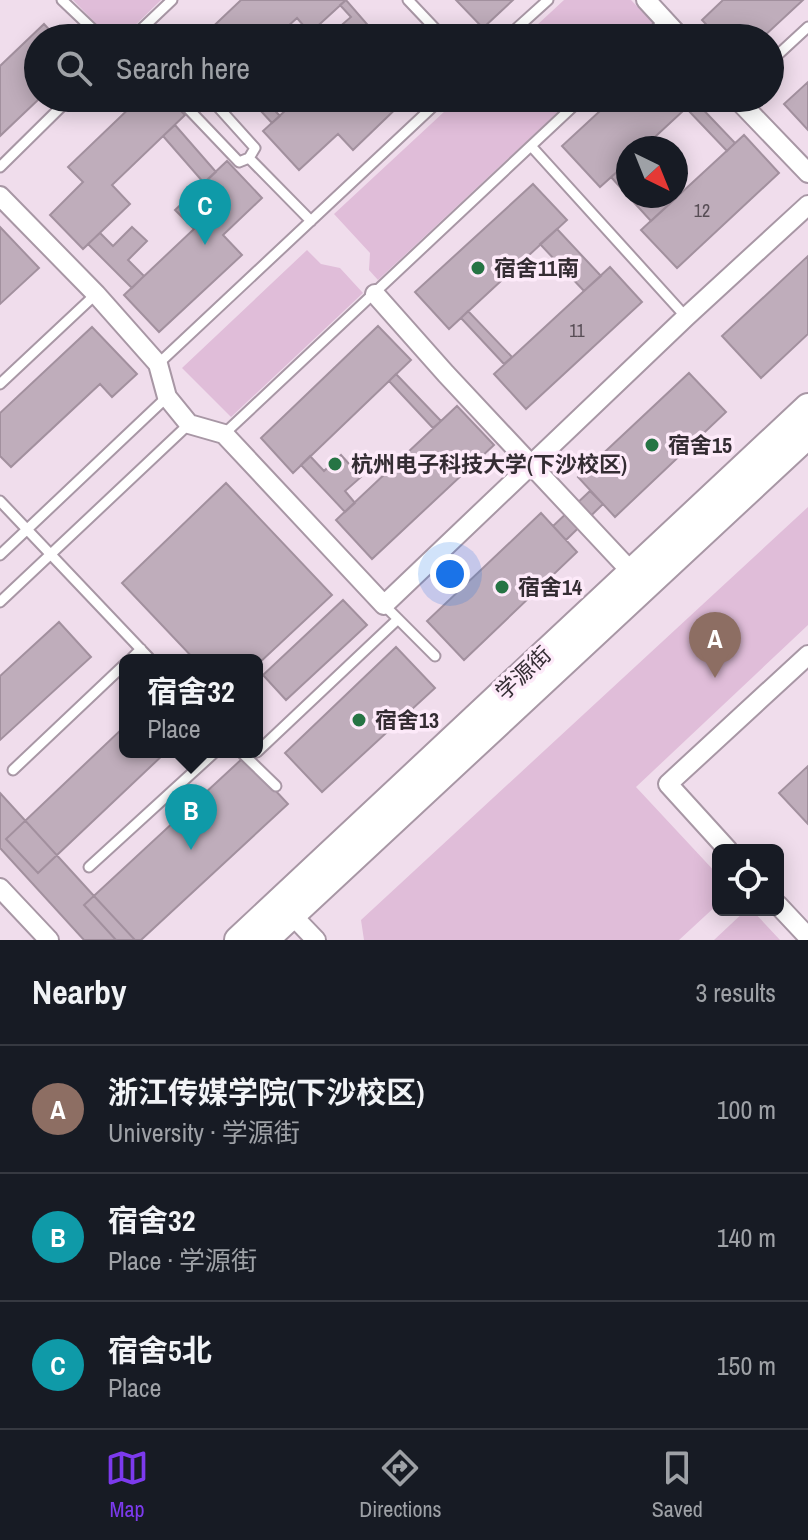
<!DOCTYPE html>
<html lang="en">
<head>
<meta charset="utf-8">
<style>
  body { margin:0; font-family:"Archivo Narrow","Noto Sans SC",sans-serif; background:#242831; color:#f1f3f6 }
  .controls { position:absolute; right:24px; bottom:24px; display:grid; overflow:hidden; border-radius:12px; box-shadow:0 4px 20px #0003 }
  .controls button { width:72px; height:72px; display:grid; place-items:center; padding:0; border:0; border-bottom:2px solid #363941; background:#171b24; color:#f1f3f6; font:40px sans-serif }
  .compass { position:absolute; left:616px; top:136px; width:72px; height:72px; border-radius:50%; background:#171b24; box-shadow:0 4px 20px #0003; rotate:137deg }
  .you { position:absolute; left:450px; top:574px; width:28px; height:28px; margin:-20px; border:6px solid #fff; border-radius:50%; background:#1a73e8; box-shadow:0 0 0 12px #1a73e833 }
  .badge { display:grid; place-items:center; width:52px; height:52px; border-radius:50%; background:#7c3aed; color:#fff; font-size:26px; font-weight:700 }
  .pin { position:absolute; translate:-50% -66px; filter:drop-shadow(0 2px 4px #0008) }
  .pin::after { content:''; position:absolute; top:42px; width:28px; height:24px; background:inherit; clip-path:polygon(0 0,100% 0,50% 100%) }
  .popup { position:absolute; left:119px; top:654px; width:144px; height:104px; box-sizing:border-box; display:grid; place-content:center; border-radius:12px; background:#171b24; filter:drop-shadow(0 2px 6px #0005); font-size:26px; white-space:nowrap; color:#9ea1a6 }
  .popup b { font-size:30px; color:#f1f3f6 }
  .popup::after { content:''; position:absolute; left:50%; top:100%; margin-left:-16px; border:16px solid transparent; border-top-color:#171b24 }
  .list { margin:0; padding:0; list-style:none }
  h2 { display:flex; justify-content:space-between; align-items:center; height:104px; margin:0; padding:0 32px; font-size:34px }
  h2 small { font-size:26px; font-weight:400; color:#9ea1a6 }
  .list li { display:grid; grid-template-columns:52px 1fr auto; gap:24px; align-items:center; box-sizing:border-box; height:128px; padding:0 32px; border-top:2px solid #363941 }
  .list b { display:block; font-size:30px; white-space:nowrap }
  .list p { margin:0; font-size:26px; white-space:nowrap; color:#9ea1a6 }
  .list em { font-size:26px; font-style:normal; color:#9ea1a6 }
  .icon { flex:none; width:44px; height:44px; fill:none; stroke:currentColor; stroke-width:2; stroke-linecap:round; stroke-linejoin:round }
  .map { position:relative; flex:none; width:808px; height:940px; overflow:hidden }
  .search { position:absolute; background:#171b24; box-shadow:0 4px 20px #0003; left:24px; right:24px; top:24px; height:88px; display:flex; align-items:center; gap:20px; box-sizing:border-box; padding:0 28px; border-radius:44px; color:#9ea1a6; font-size:30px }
  .sheet { height:488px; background:#171b24 }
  nav { display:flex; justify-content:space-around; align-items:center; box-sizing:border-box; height:112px; border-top:2px solid #363941; background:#171b24; font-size:22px; color:#9ea1a6 }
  nav a { display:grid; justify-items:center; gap:4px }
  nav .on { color:#7c3aed }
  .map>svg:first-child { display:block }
</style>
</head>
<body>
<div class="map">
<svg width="808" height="940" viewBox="0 0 808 940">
  <rect width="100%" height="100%" fill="#f0ddec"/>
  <path fill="#e0bdd9" d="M73,0h88l-39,38h-12z
    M564,0h67l22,23 -16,15h-114z
    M459,98h114l-195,182 -9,-10 1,-17 -36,-39z
    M307,250l14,14 19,4 23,25 -132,124 -49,-49z
    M808,507v118l-172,162 82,88v29l-39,36h-315l-3,-20z
    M746,910h6l28,30h-66z"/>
  <path fill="#bfadbb" stroke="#a2909e" stroke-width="2" d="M241,0h105l-36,33 -13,-15 -22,20h-74z
    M346,0l33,38h-33l-9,-9 14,-12 -11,-12z
    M456,0h57l-30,28z
    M723,0h80l-41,38h-43l-17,-18z
    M44,24l13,14h-19v60h2l-40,38v-70z
    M808,82v48l-24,-26z
    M140,98h28l17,17 -73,70 18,19 -47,45 -33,-34 33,-33 -15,-15z
    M249,98h14l17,18 -8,7z
    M299,98h108l-54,52 -15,-16 -39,36 -36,-39z
    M614,98h83l-54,50h-15v14l-28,25 -38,-41z
    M694,100l41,43 -8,8 -41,-43z
    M175,125l41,47 -12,11 -41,-47z
    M744,135l35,38 -102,95 -36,-38z
    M227,161l35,37 -39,37 19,20 -83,77 -35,-37 70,-66 -19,-19z
    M628,162v34l-17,-19z
    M533,184l34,36 -118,109 -34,-37z
    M628,196h45l2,3 -24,22z
    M0,227l39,41 -39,36z
    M132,227l15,14 -19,19 16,16 -12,12 -44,-44 12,-11 13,13z
    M557,229l44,47 -17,15 -44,-47z
    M808,256v78l-47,44 -39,-42z
    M610,267l32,35 -116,107 -32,-35z
    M468,311l44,46 -8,7 -43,-46z
    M378,326l33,34 -118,113 -32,-35z
    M92,327l45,47 -25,23 -12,-13 -89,83 -11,-11v-43z
    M689,373l37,39 -111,105 -37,-40z
    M396,374l45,47 -8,7 -44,-47z
    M457,406l37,39 -122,114 -36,-39z
    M341,455l20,22 -16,14 10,12 -10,9 -44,-47 9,-9 14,15z
    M226,483l106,112 -75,70v-5h-62l-73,-77z
    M590,491l13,13 -37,36 -13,-14z
    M541,513l36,39 -113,108 -37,-39z
    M343,600l24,25 -81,75 -23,-25z
    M59,622l32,35 -91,83v-64z
    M396,647l39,41 -113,104 -37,-39z
    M125,726v26h41l-128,121 -32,-34z
    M244,757l44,47 -147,136h-25l-32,-35z
    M808,766v58l-29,-31z
    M0,793l94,103 41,44h-51l-84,-92z"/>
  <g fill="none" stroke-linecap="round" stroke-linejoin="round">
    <defs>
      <path id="service" d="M62,0l40,38
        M408,0l36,38
        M145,26l10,12
        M132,38l40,-38
        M506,38l42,-38
        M646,38l19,-18
        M770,62l38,-35
        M178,98l61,64 10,-4 6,-10 -45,-50
        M531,146l155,171
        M249,158l62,63
        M0,167l70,-69
        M158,364l284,-266
        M0,384l96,-90
        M224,434l358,-336
        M0,501l151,159
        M0,555l167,-158
        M0,602l189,-178
        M384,605l51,51
        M130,660l11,-11
        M241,752l35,34
        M257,752l141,-133
        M13,770l112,-106
        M89,867l126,-115"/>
      <path id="minor" d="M646,0l35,38
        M736,98l72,75
        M0,196l96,98 62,70 9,33 22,27 35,10 160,171 302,-288 122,-112
        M375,294l71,80 193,206
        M728,850l-60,-66 140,-129
        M0,888l49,52
        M778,905l30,32
        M292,915l24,25"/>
      <path id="secondary" d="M238,940l570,-533
        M265,940l543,-505"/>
    </defs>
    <use href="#service" stroke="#a897a5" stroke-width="13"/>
    <use href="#minor" stroke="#a897a5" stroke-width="22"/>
    <use href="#secondary" stroke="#a897a5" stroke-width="30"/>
    <use href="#service" stroke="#fff" stroke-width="9"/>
    <use href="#minor" stroke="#fff" stroke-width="18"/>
    <use href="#secondary" stroke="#fff" stroke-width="26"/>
  </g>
  <g fill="#267444" stroke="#fdeaf9" stroke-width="3">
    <circle cx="478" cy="268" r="8"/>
    <circle cx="652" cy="445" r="8"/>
    <circle cx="335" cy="464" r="8"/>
    <circle cx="502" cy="587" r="8"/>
    <circle cx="359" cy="720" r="8"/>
  </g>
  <g text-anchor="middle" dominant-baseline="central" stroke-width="7" stroke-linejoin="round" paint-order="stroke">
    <g font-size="18" fill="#574d55">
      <text x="702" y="210">12</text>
      <text x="577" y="330">11</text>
    </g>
    <g font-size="22" font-weight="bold" fill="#342d33" stroke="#fdeaf9" text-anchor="start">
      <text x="494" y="268">宿舍11南</text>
      <text x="668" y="445">宿舍15</text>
      <text x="351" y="464">杭州电子科技大学(下沙校区)</text>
      <text x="518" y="587">宿舍14</text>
      <text x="375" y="720">宿舍13</text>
    </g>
    <g font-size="22" fill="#342d33" stroke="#fdeaf9">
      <text transform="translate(523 673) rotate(-43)">学源街</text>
    </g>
  </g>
</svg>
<div class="controls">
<button><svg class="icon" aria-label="locate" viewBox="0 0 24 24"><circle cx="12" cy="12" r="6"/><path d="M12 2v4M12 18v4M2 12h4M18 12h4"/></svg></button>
</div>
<svg class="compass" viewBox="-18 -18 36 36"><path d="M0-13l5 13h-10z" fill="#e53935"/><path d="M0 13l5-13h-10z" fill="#9ea1a6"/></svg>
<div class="you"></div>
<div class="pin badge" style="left:715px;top:678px;background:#8d6e63">A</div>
<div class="pin badge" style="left:191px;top:850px;background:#0f9aa8">B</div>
<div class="popup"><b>宿舍32</b>Place</div>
<div class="pin badge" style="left:205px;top:245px;background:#0f9aa8">C</div>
<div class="search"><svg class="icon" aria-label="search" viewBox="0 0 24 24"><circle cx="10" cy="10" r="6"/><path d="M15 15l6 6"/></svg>Search here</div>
</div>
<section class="sheet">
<h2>Nearby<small>3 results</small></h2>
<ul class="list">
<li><span class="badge" style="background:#8d6e63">A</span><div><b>浙江传媒学院(下沙校区)</b><p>University · 学源街</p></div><em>100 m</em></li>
<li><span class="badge" style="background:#0f9aa8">B</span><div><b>宿舍32</b><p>Place · 学源街</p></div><em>140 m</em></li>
<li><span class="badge" style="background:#0f9aa8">C</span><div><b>宿舍5北</b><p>Place</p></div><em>150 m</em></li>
</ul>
</section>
<nav>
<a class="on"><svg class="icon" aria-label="map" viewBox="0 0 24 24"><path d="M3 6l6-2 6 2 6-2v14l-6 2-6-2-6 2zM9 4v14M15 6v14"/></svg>Map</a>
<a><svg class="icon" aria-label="directions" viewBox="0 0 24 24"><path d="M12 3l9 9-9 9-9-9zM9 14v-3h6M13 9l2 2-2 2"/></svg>Directions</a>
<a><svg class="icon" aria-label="saved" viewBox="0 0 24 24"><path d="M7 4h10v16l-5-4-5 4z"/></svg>Saved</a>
</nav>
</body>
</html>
